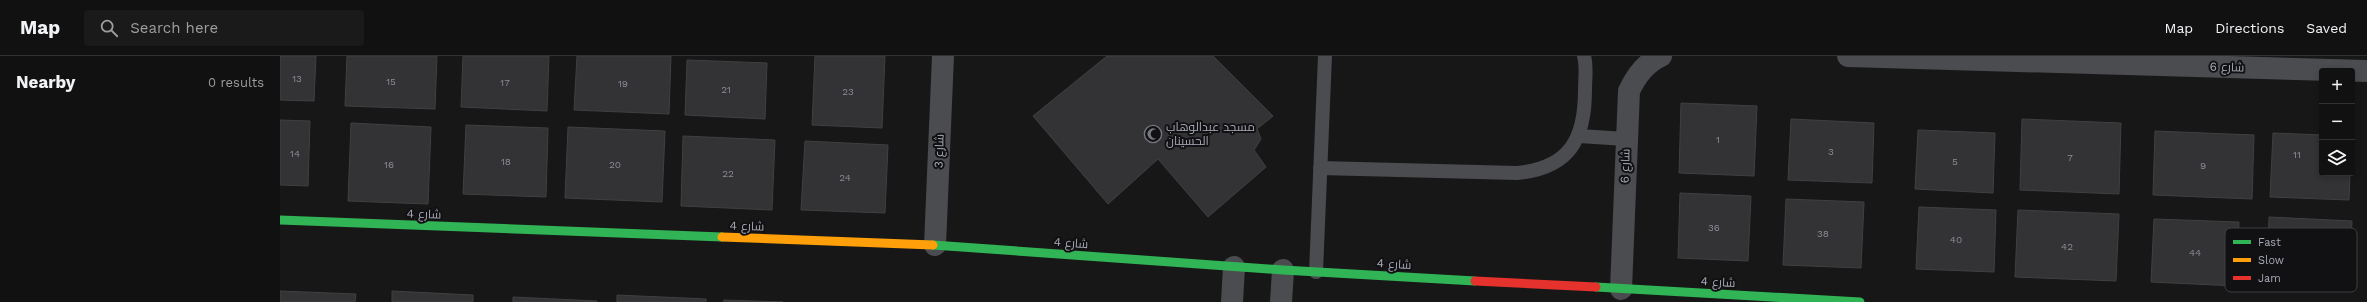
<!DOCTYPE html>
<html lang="en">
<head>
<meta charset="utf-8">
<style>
  body { margin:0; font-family:"Work Sans",Cairo,sans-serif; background:#1a1a1a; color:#f1f3f6 }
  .controls { position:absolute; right:12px; top:12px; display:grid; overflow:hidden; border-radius:4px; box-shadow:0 2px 6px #0003 }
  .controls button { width:36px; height:36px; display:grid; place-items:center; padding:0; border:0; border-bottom:1px solid #303131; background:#111; color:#f1f3f6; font:20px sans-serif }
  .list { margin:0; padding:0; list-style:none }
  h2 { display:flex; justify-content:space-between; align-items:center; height:52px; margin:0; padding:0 16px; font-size:17px }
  h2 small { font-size:13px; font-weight:400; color:#9c9d9f }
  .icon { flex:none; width:22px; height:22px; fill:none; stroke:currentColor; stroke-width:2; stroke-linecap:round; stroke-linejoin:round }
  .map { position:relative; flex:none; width:2087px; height:246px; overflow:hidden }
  header { display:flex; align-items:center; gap:24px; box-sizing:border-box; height:56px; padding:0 20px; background:#111; border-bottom:1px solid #303131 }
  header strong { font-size:19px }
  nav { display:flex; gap:22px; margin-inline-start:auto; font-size:14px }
  .search { width:280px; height:36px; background:#1a1a1a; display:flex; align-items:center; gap:10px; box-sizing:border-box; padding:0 14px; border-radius:4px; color:#9c9d9f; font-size:15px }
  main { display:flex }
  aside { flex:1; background:#111 }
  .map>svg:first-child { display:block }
</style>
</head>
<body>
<header>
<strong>Map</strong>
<div class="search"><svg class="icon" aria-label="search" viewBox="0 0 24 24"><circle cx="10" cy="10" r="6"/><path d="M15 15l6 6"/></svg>Search here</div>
<nav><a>Map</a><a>Directions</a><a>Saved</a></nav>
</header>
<main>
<aside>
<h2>Nearby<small>0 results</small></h2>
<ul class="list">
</ul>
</aside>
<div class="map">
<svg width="2087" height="246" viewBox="0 0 2087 246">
  <rect width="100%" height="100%" fill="#171717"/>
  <path fill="#333335" stroke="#404043" d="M0,0h36l-2,45 -34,-1z
    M67,0h90l-2,53 -90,-3z
    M183,0h86l-2,55 -86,-4z
    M297,0h94l-2,58 -95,-4z
    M535,0h70l-3,72 -70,-3z
    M827,0h106l60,60 -16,13 4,10 -7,11 12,17 -58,50 -50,-58 -50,45 -75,-88z
    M407,4l80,3 -2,56 -80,-4z
    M1401,47l76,3 -3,70 -75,-3z
    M1511,63l83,4 -2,60 -84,-3z
    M1742,63l99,4 -2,71 -99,-4z
    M0,64l30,1 -2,65 -28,-1z
    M71,67l80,4 -3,77 -80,-3z
    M186,69l82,3 -2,69 -83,-3z
    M288,71l97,4 -3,71 -97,-4z
    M1638,74l77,3 -2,60 -78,-4z
    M1875,75l99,4 -2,64 -99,-4z
    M1993,77l49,2v38h28l-1,27 -79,-3z
    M403,80l92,4 -3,70 -91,-4z
    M525,85l83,4 -3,68 -84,-3z
    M1400,137l71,3 -3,65 -70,-3z
    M1506,143l78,3 -3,66 -78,-3z
    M1639,151l77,3 -2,62 -78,-3z
    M1738,154l101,4 -3,67 -101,-4z
    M1989,161l83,4 -3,69 -82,-4z
    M1874,163l85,3 -3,64 -85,-4z
    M0,235l76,3 -1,8h-75z
    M112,235l81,4v7h-81z
    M337,239l89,4v3h-89z
    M233,241l84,4v1h-84z
    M444,244l59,2h-60z"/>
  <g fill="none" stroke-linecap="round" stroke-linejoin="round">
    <path stroke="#4b4c50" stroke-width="14" d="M1299,80l47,3
      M1040,112l197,5c53,-5 68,-34 68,-83 0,-11 2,-24 -1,-34
      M1036,216l9,-216"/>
    <path stroke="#4b4c50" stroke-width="22" d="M1568,0l519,15
      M655,189l8,-189
      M1341,233l8,-198c7,-15 16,-28 32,-35
      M952,246l2,-35
      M1001,246l2,-32"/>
    <path stroke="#30b455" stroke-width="9" d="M0,164l442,17
      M653,189l350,25 192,11
      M1316,231l264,15"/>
    <path stroke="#ff9f0a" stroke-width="9" d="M442,181l211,8"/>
    <path stroke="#e5322d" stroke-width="9" d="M1195,225l121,6"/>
  </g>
  <defs>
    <symbol id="mosque-ring" viewBox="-11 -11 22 22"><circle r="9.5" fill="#111113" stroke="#757780" stroke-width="1.5"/><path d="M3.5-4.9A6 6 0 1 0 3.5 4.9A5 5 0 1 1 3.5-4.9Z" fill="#757780"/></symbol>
  </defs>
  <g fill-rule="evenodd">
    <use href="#mosque-ring" x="863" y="68" width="20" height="20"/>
  </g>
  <g text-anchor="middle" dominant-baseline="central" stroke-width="4" stroke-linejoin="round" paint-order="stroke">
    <g font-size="10" fill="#8b8c97">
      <text x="17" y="22">13</text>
      <text x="111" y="25">15</text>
      <text x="225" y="26">17</text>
      <text x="343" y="27">19</text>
      <text x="446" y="33">21</text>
      <text x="568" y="35">23</text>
      <text x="1438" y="83">1</text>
      <text x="1551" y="95">3</text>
      <text x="15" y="97">14</text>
      <text x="2017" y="98">11</text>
      <text x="1790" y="101">7</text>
      <text x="226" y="105">18</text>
      <text x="1675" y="105">5</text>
      <text x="109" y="108">16</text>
      <text x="335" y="108">20</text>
      <text x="1923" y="109">9</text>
      <text x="448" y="117">22</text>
      <text x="565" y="121">24</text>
      <text x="1434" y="171">36</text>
      <text x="1543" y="177">38</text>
      <text x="1676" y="183">40</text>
      <text x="1787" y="190">42</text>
      <text x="1915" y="196">44</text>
    </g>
    <g font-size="12" fill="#a8aab8" stroke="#111113">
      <text transform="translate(1947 11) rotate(2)">شارع 6</text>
      <text transform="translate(659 95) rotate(-88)">شارع 3</text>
      <text transform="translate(1345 110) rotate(-88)">شارع 6</text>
      <text transform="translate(144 158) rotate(2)">شارع 4</text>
      <text transform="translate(467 170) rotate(2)">شارع 4</text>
      <text transform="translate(791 187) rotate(4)">شارع 4</text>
      <text transform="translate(1114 208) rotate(3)">شارع 4</text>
      <text transform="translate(1438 226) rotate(3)">شارع 4</text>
    </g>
    <g font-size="12" fill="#a8aab8" stroke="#111113" text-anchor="start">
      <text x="886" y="71">مسجد عبدالوهاب<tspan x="886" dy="14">الحسينان</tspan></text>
    </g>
  </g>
  <rect x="1945" y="172" width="132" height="64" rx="6" fill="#111113" stroke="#3e3f45" stroke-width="1"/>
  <rect x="1953" y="184" width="18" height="4" fill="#30b455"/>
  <rect x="1953" y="202" width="18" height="4" fill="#ff9f0a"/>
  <rect x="1953" y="220" width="18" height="4" fill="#e5322d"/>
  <g font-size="11" fill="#a8aab8">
    <text x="1978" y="190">Fast</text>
    <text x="1978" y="208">Slow</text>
    <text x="1978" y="226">Jam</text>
  </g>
</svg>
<div class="controls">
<button>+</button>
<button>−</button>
<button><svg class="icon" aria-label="layers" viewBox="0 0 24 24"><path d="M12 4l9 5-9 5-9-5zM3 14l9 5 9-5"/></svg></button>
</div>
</div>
</main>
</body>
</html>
